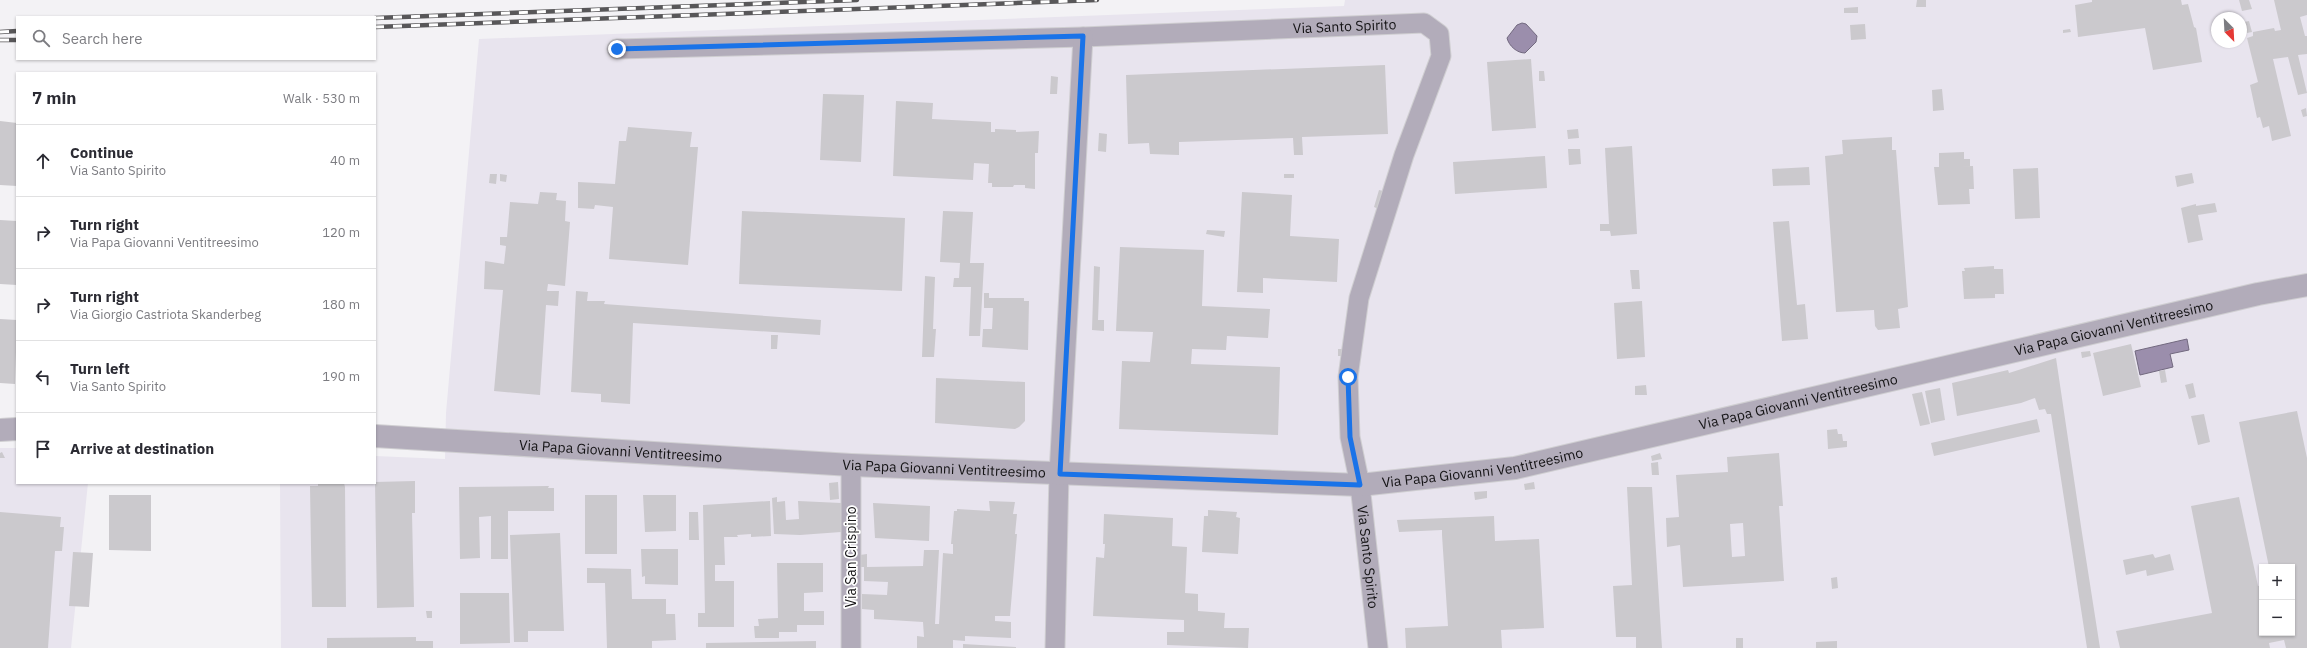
<!DOCTYPE html>
<html lang="en">
<head>
<meta charset="utf-8">
<style>
  body { margin:0; font-family:"IBM Plex Sans",sans-serif; background:#f2f2f3; color:#2b2b33 }
  .controls { position:absolute; right:12px; bottom:12px; display:grid; overflow:hidden; border-radius:0px; box-shadow:0 1px 3px #0004 }
  .controls button { width:36px; height:36px; display:grid; place-items:center; padding:0; border:0; border-bottom:1px solid #e1e1e2; background:#fff; color:#2b2b33; font:20px sans-serif }
  .compass { position:absolute; left:2211px; top:12px; width:36px; height:36px; border-radius:50%; background:#fff; box-shadow:0 1px 3px #0004; rotate:156deg }
  .stop { position:absolute; width:12px; height:12px; margin:-9px; border:3px solid #1a73e8; border-radius:50%; background:#fff }
  .stop.end { background:#1a73e8; border-color:#fff; box-shadow:0 1px 4px #0008 }
  .list { margin:0; padding:0; list-style:none }
  h2 { display:flex; justify-content:space-between; align-items:center; height:52px; margin:0; padding:0 16px; font-size:17px }
  h2 small { font-size:13px; font-weight:400; color:#7c7c81 }
  .list li { display:grid; grid-template-columns:26px 1fr auto; gap:12px; align-items:center; box-sizing:border-box; height:72px; padding:0 16px; border-top:1px solid #e1e1e2 }
  .list b { display:block; font-size:15px; white-space:nowrap }
  .list p { margin:0; font-size:13px; white-space:nowrap; color:#7c7c81 }
  .list em { font-size:13px; font-style:normal; color:#7c7c81 }
  .icon { flex:none; width:22px; height:22px; fill:none; stroke:currentColor; stroke-width:2; stroke-linecap:round; stroke-linejoin:round }
  .map { position:relative; flex:none; width:2307px; height:648px; overflow:hidden }
  .search { position:absolute; background:#fff; box-shadow:0 1px 3px #0004; left:16px; top:16px; width:360px; height:44px; display:flex; align-items:center; gap:10px; box-sizing:border-box; padding:0 14px; border-radius:0px; color:#7c7c81; font-size:15px }
  .panel { position:absolute; background:#fff; box-shadow:0 1px 3px #0004; left:16px; top:72px; width:360px; height:412px; border-radius:0px }
  .map>svg:first-child { display:block }
</style>
</head>
<body>
<div class="map">
<svg width="2307" height="648" viewBox="0 0 2307 648">
  <rect width="100%" height="100%" fill="#f3f2f5"/>
  <path fill="#e8e4ee" fill-rule="evenodd" d="M1345,0h962v648h-2026l-1,-165h95v-27l70,3 1,-46 33,-374 865,-33zM2217,18h24v24h-24zM2262,567h30v66h-30z
    M0,448h17v35h71l-17,165h-71z"/>
  <path fill="#9b8eac" stroke="#72697f" d="M1522,23l4,1 11,12 -1,6 -11,11c-8,0 -16,-7 -18,-15l10,-13z
    M2187,339l2,11 -19,4 3,13 -33,8 -5,-24z"/>
  <path fill="#cbc9cd" fill-rule="evenodd" d="M1917,0h9v7h-10z
    M2092,0h89l1,5 6,-1 6,23 2,1 6,34 -49,8 -8,-42 -67,9 -3,-32 17,-3z
    M2239,0h10l3,9 -10,2z
    M2274,0h33v15l-7,2 5,19h2v18l-9,1 9,38 -9,2 -10,-38 -15,2 18,77 -19,5 -3,-15 -6,2 -3,-11 -3,1 -7,-33 8,-3 -11,-44 6,-2v-4l21,-4 1,3 6,-1z
    M1858,7v6h-14v-5z
    M2249,21l3,11 -5,1 -3,-11z
    M1865,24l1,15 -15,1 -1,-15z
    M2070,29l1,3 -8,1v-3z
    M1531,59l5,69 -44,3 -5,-69z
    M1385,65l3,69 -86,3 1,18h-9l-1,-17 -114,4v13l-29,-1 -1,-11 -21,1 -2,-69z
    M1539,71h5l1,10h-6z
    M1051,76l7,1 -1,17h-7z
    M1942,89l2,21 -11,1 -1,-21z
    M823,94l41,1 -3,67 -41,-2z
    M896,101l37,2 -1,16 59,3v10h4v-3l21,1v2l23,-1 -1,22h-3v36l-10,-1v-3h-11l-1,2h-21v-4h-4l1,-19 -15,-1 -1,17 -80,-4z
    M2306,108l1,8 -4,1 -2,-7z
    M0,121l17,2v63l-17,-1z
    M628,127l64,5 -2,15h8l-10,118 -79,-6 4,-52 -18,-2 -1,4 -16,-1v-26l37,2 4,-43h7z
    M1578,129l1,9 -11,1 -1,-9z
    M1099,133l8,1 -1,18 -8,-1z
    M1892,137v13h4l12,157 -10,2 2,19 -22,2 -3,-4 -1,-16 -38,2 -11,-156 18,-2 -1,-14z
    M1632,146l5,88 -26,2 -1,-5h-10v-7h9l-4,-76z
    M1568,149h12l1,15 -12,1z
    M1964,152v7h6v7l-31,1v-14z
    M1545,156l2,32 -92,6 -2,-32z
    M1973,166l1,23h-5l1,15 -32,1 -4,-38z
    M1809,167l1,18 -37,1 -1,-17z
    M2038,168l2,50 -25,1 -2,-50z
    M2192,173l2,10 -17,4 -2,-11z
    M490,174h7l-1,10 -7,-1z
    M500,174l7,1 -1,7 -6,-1z
    M1284,174h10v4h-10z
    M1379,190l8,2 -6,18 -7,-3z
    M540,192l17,1 -1,7 10,1 -1,20 5,1 -5,64 -17,-2 -1,7h12l-1,15 -12,-1 -6,90 -46,-4 9,-101 -19,-1 1,-28 19,3 2,-18 -6,-1v-8h7l3,-35 28,2z
    M1242,192l50,3 -2,41 49,3 -2,43 -74,-4v15l-26,-1z
    M2215,203l2,9 -19,3 5,25 -15,3 -7,-35 15,-4v2z
    M742,211l163,7 -3,73 -163,-7z
    M943,211l30,1 -3,51h14l-4,73h-11l2,-49h-18l1,-9h5l1,-15 -20,-1z
    M0,220l17,1v64l-17,-1z
    M1789,221l8,84 8,-1 3,35 -26,2 -9,-119z
    M1207,230l18,1 -1,6 -18,-3z
    M1120,247l84,3 -2,56 68,3 -2,29 -41,-2 -1,14 -34,-1 -1,15 89,3 -2,68 -159,-6 3,-68 28,1 3,-30 -37,-1z
    M1094,266l6,1 -2,53h6v11l-12,-1z
    M1994,266v3h9l1,25h-9v4l-31,1 -2,-28h3l-1,-3z
    M1630,270h9l1,19h-8z
    M925,276l10,1 -2,52h3l-2,28h-12z
    M576,291l12,1 -1,9h18l-1,3 217,16 -1,15 -187,-12 -3,81 -29,-2v-8l-30,-2z
    M984,293h5v5h35v3h5l-1,49 -46,-3 1,-18h9l1,-21h-9z
    M1642,301l3,56 -28,2 -3,-56z
    M0,319l17,1 -2,64 -15,-1z
    M771,335h7l-1,14h-6z
    M2131,344l10,43 -38,9 -10,-43z
    M1338,349h7l-1,7h-6z
    M2090,351l1,5 -9,2 -1,-6z
    M2056,358l26,175 18,115h-13l-36,-234h-4l-2,-5 -6,1 -4,-12 -14,5 -64,13 -5,-33 56,-13 1,3z
    M2165,370l2,12 -6,1 -2,-12z
    M936,378l89,4v39l-6,6 -4,2 -80,-6z
    M2193,383l3,14 -7,2 -4,-14z
    M1646,385l1,10h-12v-9z
    M1940,388l5,32 -14,3 -6,-32z
    M1922,392l8,32 -10,2 -8,-32z
    M2297,411l10,47v190h-21l-2,-8 -15,3 1,5h-150l-4,-17 96,-18 -21,-107 48,-9 19,89 4,-1v48h30v-66h-23l-30,-145z
    M2204,414l6,28 -12,3 -7,-29z
    M2037,419l3,13 -106,24 -3,-13z
    M1837,429l1,5h4l1,7h4v6l-19,2 -1,-19z
    M2,452l3,6h-5v-5z
    M1660,453l2,6 -10,2 -1,-5z
    M1779,453l4,53h-4l5,75 -101,6 -3,-42 -13,2 -1,-29 13,-1 -3,-42 52,-3 -1,-15zM1743,523l2,33 -13,1 -2,-33z
    M1658,462l1,13h-7l-1,-12z
    M415,481v32h-3l2,94 -37,1 -2,-126z
    M838,482l1,17 -9,1 -1,-17z
    M1534,482l1,7 -10,1 -1,-6z
    M318,483h26l1,4 1,120h-34l-2,-121h8z
    M549,486l-1,2h6v23h-46v48h-17v-43l-12,1 1,41 -20,1 -1,-72z
    M1627,487h25l10,161h-26v-11h-20l-3,-51 19,-1z
    M1487,491v7l-12,2 -1,-8z
    M109,495h42v56l-42,-1z
    M585,495h32v59h-32z
    M643,495h33v36l-31,1z
    M777,497v5l8,-1 1,19 13,-1 -1,-18 43,2v29l-41,3 -26,-1 -2,-36z
    M770,501l1,35 -20,1v-3l-14,1 1,2h-14l1,28h-10v16h19v46h-36v-14h7l-2,-108z
    M989,501l26,1 -2,12h4l-2,20h2l-7,82h-15v5l16,1v16l-46,-2v5l-12,-1v8h-36v-12l7,1 -1,-15 -49,-3v-9l-12,-1v-15l25,1 1,-13 -24,-1v-14h-3l-1,-12 7,-1v13l56,-1 1,-16h15l-4,74h4l4,-71 10,1v-10h-2l3,-33h3v-2l33,2z
    M873,503l57,3 -1,35 -54,-3z
    M1208,510l29,2 -1,5 4,1 -2,36 -36,-2 2,-36h4z
    M0,512l61,5 -1,10h4l-2,24h-7l-7,97h-48z
    M689,512h9l1,28h-10z
    M1104,514l69,4 -1,28 15,1 -2,46 13,1v17l27,2 -1,15h25l-1,20 -81,-3v-13h17v-12l-91,-4 3,-59 8,1 1,-14h-2z
    M1494,516l1,25 44,-2 5,89 -43,2 1,18h-96l-1,-20 43,-2 -6,-91v-5l-43,2 -2,-12z
    M560,533l4,98h-36v11h-14l-4,-107z
    M641,549h37v36l-33,-1v-8l-3,1z
    M73,552l20,1 -4,54 -20,-1z
    M2153,554l2,4 15,-4 4,16 -27,6 -1,-6 -20,5 -3,-15z
    M777,563h46v29l-19,1v18h20v14h-27v7h-18v6h-24l-1,-12h5l-1,-7 20,-1z
    M587,568l44,1 1,30h34v15h9l1,26 -24,1v7h-45l-2,-65h-18z
    M1837,577l1,11 -6,1 -1,-11z
    M460,593h49l1,50 -50,1z
    M426,611h6v7h-5z
    M416,637v4h17v7h-106v-10z
    M1736,638h7v10h-7z
    M816,641v7h-110v-5z
    M1837,641v7h-21v-6z
    M963,644l53,3v1h-53z"/>
  <g fill="none" stroke-linecap="round" stroke-linejoin="round">
    <defs>
      <g id="minor">
        <path id="s1" d="M617,49l466,-12 341,-14 15,11 2,22 -37,99 -45,143 -11,79 2,60 10,48 18,163"/>
        <path d="M851,465v183"/>
        <path d="M1055,648l4,-174 24,-437"/>
      </g>
      <g id="tertiary">
        <path d="M0,430l17,-1"/>
        <path id="s2" d="M375,436l476,29 509,20 155,-17 743,-174 49,-9"/>
      </g>
    </defs>
    <use href="#minor" stroke="#cfced1" stroke-width="21"/>
    <use href="#tertiary" stroke="#cfced1" stroke-width="24"/>
    <use href="#minor" stroke="#b2acba" stroke-width="19"/>
    <use href="#tertiary" stroke="#b2acba" stroke-width="22"/>
    <defs>
      <path id="rail" d="M375,18l482,-18
        M375,27l722,-27
        M0,32l17,-1
        M0,40h17"/>
    </defs>
    <use href="#rail" stroke="#585759" stroke-width="4.5"/>
    <use href="#rail" stroke="#fff" stroke-width="3" stroke-dasharray="9" stroke-linecap="butt"/>
  </g>
  <g fill="none" stroke-linecap="round" stroke-linejoin="round">
    <path stroke="#1a73e8" stroke-width="5" d="M617,49l466,-13 -23,438 300,11 -10,-48 -2,-60"/>
  </g>
  <g text-anchor="middle" dominant-baseline="central" stroke-width="3.5" stroke-linejoin="round" paint-order="stroke">
    <g font-size="14" fill="#141315" stroke="#fff">
      <text stroke="none"><textPath href="#s1" startOffset="728">Via Santo Spirito</textPath></text>
      <text stroke="none"><textPath href="#s2" startOffset="1757">Via Papa Giovanni Ventitreesimo</textPath></text>
      <text stroke="none"><textPath href="#s2" startOffset="1433">Via Papa Giovanni Ventitreesimo</textPath></text>
      <text stroke="none"><textPath href="#s2" startOffset="246">Via Papa Giovanni Ventitreesimo</textPath></text>
      <text stroke="none"><textPath href="#s2" startOffset="1110">Via Papa Giovanni Ventitreesimo</textPath></text>
      <text stroke="none"><textPath href="#s2" startOffset="570">Via Papa Giovanni Ventitreesimo</textPath></text>
      <text transform="translate(851 557) rotate(-90)">Via San Crispino</text>
      <text stroke="none"><textPath href="#s1" startOffset="1365">Via Santo Spirito</textPath></text>
    </g>
  </g>
</svg>
<div class="controls">
<button>+</button>
<button>−</button>
</div>
<svg class="compass" viewBox="-18 -18 36 36"><path d="M0-13l5 13h-10z" fill="#e53935"/><path d="M0 13l5-13h-10z" fill="#7c7c81"/></svg>
<div class="stop" style="left:1348px;top:377px"></div>
<div class="stop end" style="left:617px;top:49px"></div>
<div class="search"><svg class="icon" aria-label="search" viewBox="0 0 24 24"><circle cx="10" cy="10" r="6"/><path d="M15 15l6 6"/></svg>Search here</div>
<section class="panel">
<h2>7 min<small>Walk · 530 m</small></h2>
<ul class="list">
<li><svg class="icon" aria-label="ahead" viewBox="0 0 24 24"><path d="M12 20V5M6 11l6-6 6 6"/></svg><div><b>Continue</b><p>Via Santo Spirito</p></div><em>40 m</em></li>
<li><svg class="icon" aria-label="right" viewBox="0 0 24 24"><path d="M7 20v-9h11M14 6l5 5-5 5"/></svg><div><b>Turn right</b><p>Via Papa Giovanni Ventitreesimo</p></div><em>120 m</em></li>
<li><svg class="icon" aria-label="right" viewBox="0 0 24 24"><path d="M7 20v-9h11M14 6l5 5-5 5"/></svg><div><b>Turn right</b><p>Via Giorgio Castriota Skanderbeg</p></div><em>180 m</em></li>
<li><svg class="icon" aria-label="left" viewBox="0 0 24 24"><path d="M17 20v-9H6M10 6l-5 5 5 5"/></svg><div><b>Turn left</b><p>Via Santo Spirito</p></div><em>190 m</em></li>
<li><svg class="icon" aria-label="arrive" viewBox="0 0 24 24"><path d="M6 21V4h12l-3 4 3 4H6"/></svg><div><b>Arrive at destination</b></div></li>
</ul>
</section>
</div>
</body>
</html>
